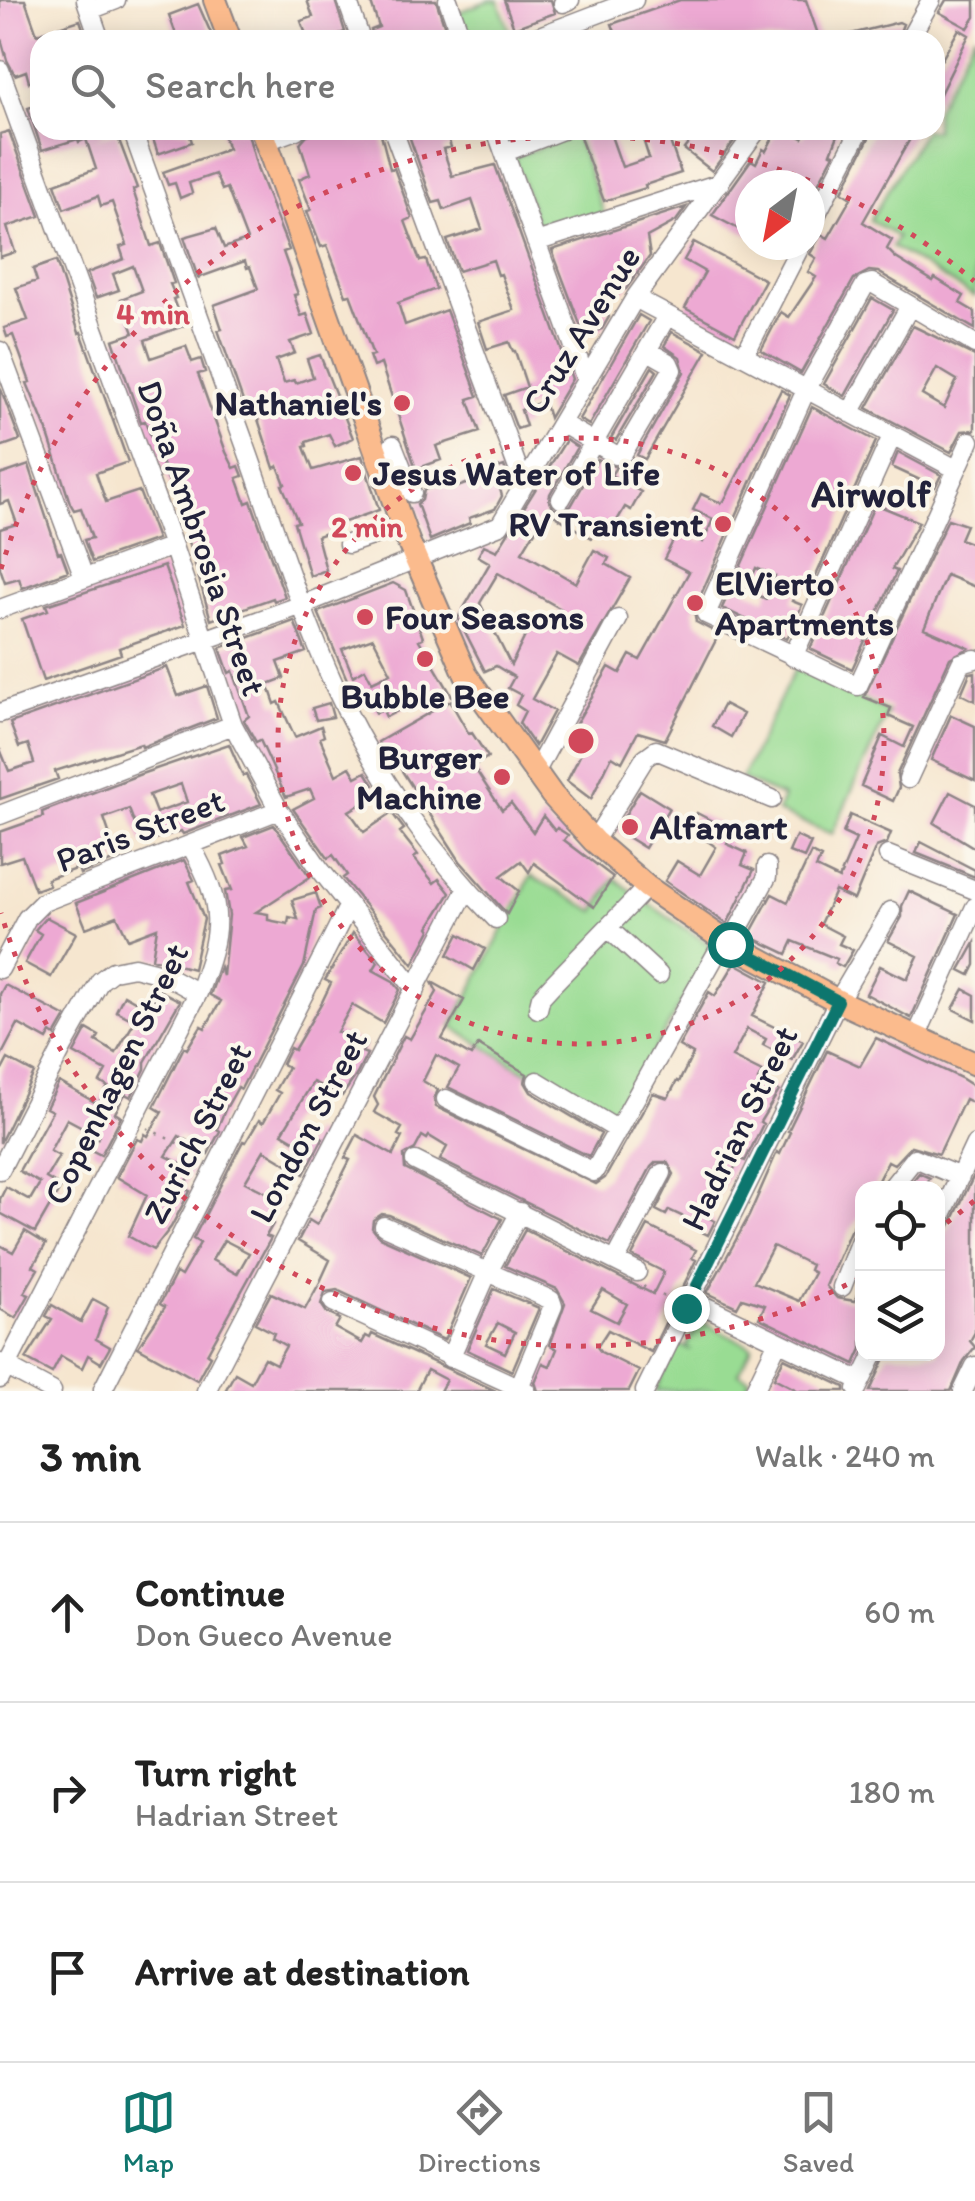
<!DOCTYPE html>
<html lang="en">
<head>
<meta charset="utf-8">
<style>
  body { margin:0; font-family:Itim,sans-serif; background:#f2f2f2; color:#222 }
  .controls { position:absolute; right:30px; bottom:30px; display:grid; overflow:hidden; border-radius:20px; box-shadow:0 5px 25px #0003 }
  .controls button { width:90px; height:90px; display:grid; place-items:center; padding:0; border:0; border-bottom:2px solid #e0e0e0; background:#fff; color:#222; font:50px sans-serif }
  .compass { position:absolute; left:735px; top:170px; width:90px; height:90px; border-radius:50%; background:#fff; box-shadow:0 5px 25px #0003; rotate:212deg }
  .stop { position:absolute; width:30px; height:30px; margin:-22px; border:8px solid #0f766e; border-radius:50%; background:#fff }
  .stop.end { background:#0f766e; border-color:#fff; box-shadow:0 2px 10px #0008 }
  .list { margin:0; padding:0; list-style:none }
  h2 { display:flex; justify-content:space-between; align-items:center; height:130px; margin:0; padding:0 40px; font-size:42px }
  h2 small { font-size:32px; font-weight:400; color:#767676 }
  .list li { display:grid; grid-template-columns:65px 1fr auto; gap:30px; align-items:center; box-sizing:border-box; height:180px; padding:0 40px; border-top:2px solid #e0e0e0 }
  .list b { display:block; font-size:38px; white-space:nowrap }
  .list p { margin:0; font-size:32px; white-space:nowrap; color:#767676 }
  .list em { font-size:32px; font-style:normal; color:#767676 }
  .icon { flex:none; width:55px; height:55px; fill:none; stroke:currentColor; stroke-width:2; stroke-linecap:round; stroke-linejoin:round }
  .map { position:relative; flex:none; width:975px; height:1391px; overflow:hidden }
  .search { position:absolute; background:#fff; box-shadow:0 5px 25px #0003; left:30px; right:30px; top:30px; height:110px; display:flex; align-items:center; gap:25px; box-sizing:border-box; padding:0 35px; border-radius:30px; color:#767676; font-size:38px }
  .sheet { height:670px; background:#fff }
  nav { display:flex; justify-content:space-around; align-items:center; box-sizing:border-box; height:140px; border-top:2px solid #e0e0e0; background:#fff; font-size:28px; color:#767676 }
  nav a { display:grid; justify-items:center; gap:5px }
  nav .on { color:#0f766e }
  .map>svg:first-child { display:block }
</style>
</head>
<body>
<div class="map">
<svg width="975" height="1391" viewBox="0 0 975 1391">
  <rect width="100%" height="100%" fill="#fbf7ec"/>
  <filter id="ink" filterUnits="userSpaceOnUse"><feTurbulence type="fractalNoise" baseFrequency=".01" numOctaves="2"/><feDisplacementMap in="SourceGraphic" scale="20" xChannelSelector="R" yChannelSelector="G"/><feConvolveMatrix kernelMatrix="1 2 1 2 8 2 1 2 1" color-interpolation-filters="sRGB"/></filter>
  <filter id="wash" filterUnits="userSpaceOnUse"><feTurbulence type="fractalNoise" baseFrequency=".0048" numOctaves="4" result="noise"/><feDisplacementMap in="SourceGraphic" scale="40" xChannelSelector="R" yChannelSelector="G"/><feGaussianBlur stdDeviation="2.25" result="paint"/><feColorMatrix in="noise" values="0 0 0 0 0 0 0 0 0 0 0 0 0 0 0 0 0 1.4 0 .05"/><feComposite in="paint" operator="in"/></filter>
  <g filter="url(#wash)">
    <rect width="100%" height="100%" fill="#f6e6cf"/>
    <path fill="#99dc93" stroke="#5e7f67" stroke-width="2.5" d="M490,0h8l14,37 -44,3 -10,-28z
      M975,33v264l-83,-50 5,-10 -27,-17 54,-90h11v-20z
      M575,134l30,82 -55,18 -11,-3 -25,-74z
      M796,667l92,45 -56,122 -55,-22 6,-15 -42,-18z
      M531,876l64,35 20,-33 22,18 76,51 -101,177 -160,-97z
      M699,1321l53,26 -13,26 11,6 -6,12h-89l23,-47 13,6 -5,-3z"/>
    <g id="blocks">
      <path fill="#eda9d3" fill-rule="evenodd" d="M0,0h25l12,34 43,-14 7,20h-47v38l-11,4 -3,-11 -11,4 -8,-15 -7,-25z
        M307,0h28l10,32 -22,8h-15l-7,-19 12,-4z
        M370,0h66l13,40h-76l-2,-10 8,-3z
        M504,0h47l4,13 -41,15z
        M680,0h126l14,40h-202l-6,-16z
        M946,0h29v17l-7,11 -29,-16z
        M198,4l16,36h-36l-9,-25z
        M899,22l4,2 -6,16h-54v-4z
        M959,29l10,6 -34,69v-49l7,4z
        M40,104v26h68l-12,9 20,-7 21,56 -4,2 18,56 9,-3 14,40 -4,1 6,14 -3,1 10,27 -38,14 6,18 35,-12 6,16 9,-3 4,13 -7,2 28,78 8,16 5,-2 4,10 -6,2 2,5 7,20 5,-2 34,96 -11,4 -1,-3 -62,22 -36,-123 -30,-76 -4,1 -28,-82 21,-7 -13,-34 21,-8 -9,-25 -20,8 6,16 -23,8 -9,-25 37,-14 -4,-12 7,-2 -15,-43 -11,4 -3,-10 -34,13 -9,-25 41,-15 -10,-30 -7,3 -1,-3 -36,11 -14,-42z
        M150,130h38l4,12 -34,12z
        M221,130h26l11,41 31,79 -6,2 15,42 -4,1 7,21 6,-2 7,20 -24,8 5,11 -19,7 8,23 10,-3 2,3 17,-6 -6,-18 13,-4 33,83 -18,8 -6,-12 -23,8 1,4 -3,1 9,23 49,-14 17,54 -46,16 1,4 -17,6 9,34 -16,6 -16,-53 4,-1 -16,-37 3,-1 -7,-18 -4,2 -20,-61 -8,3 -28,-80 4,-1 -8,-24 44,-16 -8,-22 -3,1 -2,-7 -47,17 -14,-41 32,-9 8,20 23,-8 -20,-52 -5,2 -7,-16 -26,9 3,10 -12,5 -5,-15 -7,2 -5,-13 65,-23z
        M322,130h57l2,4 9,35 4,-1 18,50 -7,3 15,40 6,-1 10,29 -38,14 7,22 41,-15 32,86 -10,3 12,33 -44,14 5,14 -25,9 -35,-105 -8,3 -4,-11 4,-1 -23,-61 -4,1 -19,-50 -6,2 -14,-36 4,-1 -12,-31 11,-5 -10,-31 7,-8z
        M407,130h38l6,17 -8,2 9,27 43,-11 77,214 -23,39 -5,-17 -23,9 5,16 -9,3 -13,-34 23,-8 -12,-36h-2l-4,-9 -22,7 -9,-27 36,-12 -13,-36 -3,1 -5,-15 -35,11 -11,-31 35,-11 -10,-29 -28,10 -3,-9 -8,2z
        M594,130h15l13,37 27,-9 -9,-28h26l15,43 -36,12 1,3 -42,13 -25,-66z
        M699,130h43l-30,41 -28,-22z
        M777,130h10l16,8 4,-8h33l-9,23 3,1 -17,32 -67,-1v50l-38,-20 39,-55 5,3 7,-14 3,2z
        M873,130h42l-52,92 29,18 -5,9 9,9 37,23 2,-3 29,18 -4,7 15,9v17l-97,-57 -9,-1 -15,8 -53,94 -40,-23 20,-38 8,5 27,-40 -8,-5 8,-14 -6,-4 11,-20 7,4 23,-40 -9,-6z
        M9,131l31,85 -33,11 8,25 -15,5v-123z
        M686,207l-10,14 -29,16 3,19 -24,33 -24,8 7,20 -7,12 -18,6 -32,-85z
        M694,242l71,38 -30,55 -50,-27 20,-36 -21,-12z
        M56,261l23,72 2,-1 47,130 -32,11 10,29 33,-11 18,48 -65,23 -8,-22 8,-2 -11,-30 -7,2 -4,-7 -23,-72 -20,-48 3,-1 -17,-47 -6,2 -3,-9 24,-8 -12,-32 21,-7 -4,-12z
        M872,298l21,12 -48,86 -21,-12z
        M639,315l10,6 -60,104 -10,-6z
        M913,326l62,30v74l-13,1 -11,21 -84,-44zM937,368l20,12 -13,28 -22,-13z
        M672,332l35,19 -62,108 -8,-4 47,-83 -4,-15 -16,-11z
        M652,367l5,4 -41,69 -5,-2z
        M0,387l20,53 -20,7z
        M781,390l9,5 -96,215 2,12 23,12 -54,106 -27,-8 -16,30 -10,-6 -21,43 -24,-18 23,-45 -16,-9 35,-60 11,6 10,-18 10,5 49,-88 -25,-13 14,-28 25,11 10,-23 -20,-9 8,-16 20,9 3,-2z
        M812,407l64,34 -65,146 -10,-5 -9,19 10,4 -15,34 -65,-31zM756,568l19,8 -9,23 -19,-9z
        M566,440l11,7 -27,47 -1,6 5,9 8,2 9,-5 27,-47 18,8 -5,8 30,17 -10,18 -6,-3 -14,24 -11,-7 -8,14 -45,-27 -25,41 54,31 18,-33 15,8 -3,6 24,14 -51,88 -22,-12 -25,45 22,12 -19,35 -16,-23 6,-12 -9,-6 5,-10 -13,-7 6,-11 -18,-11 -11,5 -27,-53 32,-55 -12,-7 6,-11 13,6zM498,573l63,36 -11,21 -17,-10 -22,45 -31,-62z
        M898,452l43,23 -6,12 -43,-20z
        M29,465l29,88 3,-1 7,19 -46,17 -3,-10 -14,4 -5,-14v-39l17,-5 -8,-23 -9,3v-29z
        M504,466l6,18 -10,5 2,7 -7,13 -26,9 1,5 -40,17 -13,-36 5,-4 2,-10 31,-11 3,8 38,-14 -1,-4z
        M875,504l44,18 -27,47 5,2 -45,98 -42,-20z
        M948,519l18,6 -6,14 15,6v42l-29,-12 -22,53 45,20 -19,10 -53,116 2,14 -6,13 -32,-15 21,-50 22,11 9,-20 -25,-11 3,-8 -27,-11z
        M164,566l21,59 -66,23 2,6 -78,27 -21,-62 26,-9 -2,-5z
        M393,583l13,7 17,48 -4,2 35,59 -9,5 -7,-14 -52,27 -3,-7 -7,3 -7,-14 -11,6 -40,-93zM373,638l18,35 -19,9 -7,-13 -12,7 -11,-27z
        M294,621l12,31 -28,10 6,16 -16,6 7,20 4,-2 16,35 26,-11 3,10 -4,2 16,37 14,-8 6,10 10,-5 8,13 -8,4 5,9 -22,13 15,21 28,-19 12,16 -4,3 18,23 -4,3 20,25 5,-4 11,14 -21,34 2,3 -18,34 -70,-86 4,-3 -14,-20 -5,3 -35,-49 21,-11 -4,-9 -24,8 -26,-57 -4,2 -12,-22 5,-4 -16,-45 -4,2 -9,-25z
        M167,667l11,29 29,-10 10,32 -75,29 -1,-3 -86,27 3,8 -58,20v-50l9,22 25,-8 -6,-19 -9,3 -9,-24z
        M975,672v29l-14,-7 9,-21z
        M450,701l19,33 3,-1 16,24 -15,9 29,44 9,-7 22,29 10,-16 12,15 2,-3 11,7 -4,5 49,37 -19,30 -60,-44 -5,9 -8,-11 -20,15 18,15 -12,23 -47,-53 -67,-104 -5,3 -10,-18z
        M329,703l4,14 -17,3 -4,-12z
        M724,704l19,10 -12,23 -19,-11z
        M951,715l24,11v55l-44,-21z
        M229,744l14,32 3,-1 15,29 -78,30 -2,-3 -39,12 -13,-34 -25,9 14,41 -38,15 -2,-6 -31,11 2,6 -14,5 -13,-34 -22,7v-31l43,-15 -1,-5 99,-38zM181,784l6,18 -31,11 -7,-18z
        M640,790l29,18 -24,40 -29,-18z
        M950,792l25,13v43l-41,-25z
        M697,813l36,19 -6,12 20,9 -5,12 12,5 -27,54 -62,-43 12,-20 23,14 16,-28 -17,-12 3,-5 -11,-7z
        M850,815l41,18 -4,10 -11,4 -22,53 -19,-9 -15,33 23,12 -4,8 14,6 -10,17 -8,-4 2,-4 -44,-18 -6,13 -38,-18 23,-42 16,8 23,-49 10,5 -5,10 23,11 17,-40 -13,-6z
        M274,825l36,52 -54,35 12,2v6l20,4 1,-7 9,2 -6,-19 24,-7 5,15 -5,2 -12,56 -63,123 -3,-2 -13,23 -8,19 3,2 -12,23 -29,-18 -13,20 27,14 -10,18 7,3 -19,36 -18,23 -25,-14 19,-41 -30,-18 20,-38 5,2 3,-7 3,2 14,-24 -8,-5 30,-60 3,2 14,-23 4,2 16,-27 -11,-6 10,-28 3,9 6,-61 -4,-24 7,-1 -10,-25 3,-1 -3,-8 26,-10 -5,-9z
        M796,836l15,7 -7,15 -15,-6z
        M921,842l54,28v7l-59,-24z
        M184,860l10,20 -5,2 15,37 -11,50 -41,-11 5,-30 -29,11 -11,-23 -31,12 -10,-25z
        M909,891l49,23 -47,104 -45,-24 14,-28 27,13 11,-23 -30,-15 14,-24v-11z
        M46,917l30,16 -25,44 -26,-14 16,-29 -6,-4z
        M353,933l25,29 -5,8 20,11 7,9 -17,33 -31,-18 -15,27 29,13 -4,7 5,2 -10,20 -15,22 -29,-14 -31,51 22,13 9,-14 10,6 -19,36 -40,-24 -19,32 36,18 -12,21 4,3 -7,12 5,2 -64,116 3,2 -13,24 -59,-33 27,-40 -5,-3 16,-31 5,3 19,-33 -7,-4 50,-98 3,1 13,-22 4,3 17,-30 -5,-3 13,-23 -6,-3 8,-16 4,2 28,-48 9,-19 -6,-3zM224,1240l25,13 -12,21 -25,-14z
        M459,934l26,15 -11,21 -26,-15z
        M975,943v22l-5,10 -10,-5z
        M735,963l35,19 -18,34 51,25 -11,19 -29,-15 3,-6 -19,-10 -15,28 30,15 -4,8 21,11 -19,31 3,2 -18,37 -5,-2 -35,57 10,5 -7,14 -10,-5 3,-5 -32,-15 -3,5 -10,-5 18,-36 -7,-12h-11l-5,5 -41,77 -170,-84 7,-13 -18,-11 -2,3 -5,-3 -7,13 -11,6 1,14 97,50 -20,37 -93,-41 -7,-1 -9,6 -1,8 7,9 92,41 -27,62 -107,-50 -12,2 -4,12 6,9 13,6 -5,9 27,15 4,-7 4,2 2,-4 124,57h-56l6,-11 -19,-10 -11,21h-191l10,-18 16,9 13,-24 12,6 10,-18 -14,-8 2,-5 -19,-10 16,-30 34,16 15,-27 10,-22 -32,-19 11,-21 8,5 33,-65 -5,-2 12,-23 36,20 9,-18 -4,-2 4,-7 -28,-16 4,-7 -4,-8 30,-61 6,3 27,-47 -5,-10 32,18 -22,39 29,17 7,-11 49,29 -2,8 6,10 70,42 -12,22 -141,-69 11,-19 -23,-13 -13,26 15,9 -4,9 2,8 160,77 9,-6 48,-85 15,5 9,-17 2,1 14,-28 -14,-8 30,-54 6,4z
        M5,985l61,32 -11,19 -4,-3 -4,7 -29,-16 -18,34v-64z
        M964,989l11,6v25l-22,-11z
        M159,990l21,11 -35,61v7l-14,28 -6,-3 -10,19 6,4 -20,38 -10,-5 8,-14 -32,-17 -17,32 9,5 -13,22 15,9 -26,45 -35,-19v-14l6,-12 24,13 10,-17 -21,-12 33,-60 -6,-3 13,-26 39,22 10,-17 -8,-5 6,-11 -32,-18 13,-24 12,7 -3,5 20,12 19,-32 -19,-10 8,-16 25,14z
        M876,1038l85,40 14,9v17l-10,-5 -26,55 -28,-8 -17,18 -6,-3 -14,27h-12v24l-12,19 -24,55 11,12 18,3 7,-16v64l-7,15 -96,-46 6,-13 -23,-7 -5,9 -30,-14 42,-77 28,-64 3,2 10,-22 -2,-1 39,-80 33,15zM773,1246l38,19 -2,5 5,3 -15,28 -45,-19z
        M8,1059l26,14 -34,70v-69z
        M919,1173l11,5 -6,10h-17z
        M975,1173v159l-5,9 5,6 -11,14 -13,30h-81l17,-37h51v-109l11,-17z
        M648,1226l48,24 -4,8 4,2 -45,92 -43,-22 -11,17 4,5 38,19 -10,20h-91l-3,-9 8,-19 7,3 7,-17 -7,-4 15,-42 -8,-14 -52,-23 20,-36 128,64 11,-22 -32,-16zM603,1290l24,14 -10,18 -26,-13z
        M25,1231l21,13 -13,22 5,3 -14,24 5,2 -13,23 -16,-9v-64l13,7z
        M494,1289l45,19 -27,63 -45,-21zM498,1323l17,9 -10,21 -19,-9z
        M93,1299l15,8 -12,32 14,8 -9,16 -13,-8 -6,13 -21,-12 -9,17 -26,-14 26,-40 -6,-3 6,-11 29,17z
        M784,1358l61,29v4h-46l-25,-13z"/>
    </g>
  </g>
  <g filter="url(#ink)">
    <use href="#blocks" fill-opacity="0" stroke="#8c8485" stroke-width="2.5"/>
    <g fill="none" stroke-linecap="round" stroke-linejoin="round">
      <defs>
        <path id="minor" d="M86,0l14,40
          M347,0l14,40
          M448,0l14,40
          M563,3l7,-3
          M90,10l26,-10
          M529,40l105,-40
          M909,40l22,-40
          M0,70l173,476 60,179 46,85 40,58 97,122
          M132,130c39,108 77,215 116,323 28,79 53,160 88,236 39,84 95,165 160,230
          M393,130l131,355
          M496,130l90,250
          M266,141l30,-11
          M505,152l57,-22
          M810,227l50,-97
          M536,242l184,-59
          M635,298l321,171
          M0,351l84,226
          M744,356l57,-111
          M850,413l60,-107
          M561,423l55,32 7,-2 49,-83 -3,-7 -21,-12
          M970,441l-112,245 -152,-72 100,-224 59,-105 7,-2 103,61
          M393,445l19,48
          M561,499l106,-183
          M348,544l55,-19
          M0,609l173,-63
          M793,657l99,-221
          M0,713l302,-108 198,-80 135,-227 122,-168
          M535,773l83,-154
          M908,779l53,-116 14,-4
          M0,815l233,-90
          M594,841l51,-83 11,-8 116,49
          M888,855l87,35
          M609,929l50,46
          M730,944l37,-67v-11
          M0,969l27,-51 16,-16 236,-92
          M538,1009l3,-12 11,-12 95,-98
          M916,1037l59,-130
          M537,1081l81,49
          M446,1099l148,73 130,-232
          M415,1161l222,111
          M0,1170l64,-125 36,-64 13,-10 21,-4 31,8 33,18
          M891,1188l24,-30 45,19
          M938,1223l37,-79
          M384,1226l167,74 2,6 -33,79
          M615,1261l47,-88
          M842,1287l20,-52
          M690,1299l171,82
          M333,1302l193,89
          M450,1358l37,-84 33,-62
          M0,1363l52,28
          M0,1379l198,-386c24,-63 27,-86 -7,-147
          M103,1389l245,-482
          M857,1389l17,-35
          M206,1391l260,-501
          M645,1391l193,-390 53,-90
          M754,1391l24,-50
          M963,1391l12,-25"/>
        <path id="major" d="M215,0l15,40
          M262,130l146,411 58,134 86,120 42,46 53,46 77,53 114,61 137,63"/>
      </defs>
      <use href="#minor" stroke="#8c8485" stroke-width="21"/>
      <use href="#major" stroke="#8c8485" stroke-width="26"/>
      <path stroke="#8c8485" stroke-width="2.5" stroke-dasharray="2.5 8" stroke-linecap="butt" d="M147,1128l56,28
        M643,1286l28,14"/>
      <use href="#minor" stroke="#fff" stroke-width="18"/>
      <use href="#major" stroke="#fbbb8d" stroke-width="22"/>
    </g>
  </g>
  <g fill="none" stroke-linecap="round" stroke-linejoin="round" filter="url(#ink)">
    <path stroke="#0f766e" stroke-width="12" d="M686,1308l152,-307 -108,-57"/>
  </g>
  <g fill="none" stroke="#d1495b" stroke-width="5" stroke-dasharray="5 10">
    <circle cx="581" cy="741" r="303"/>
    <path d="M974 1201A605 605 0 0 1 941 1227M860 1278A605 605 0 0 1 1 913M1 569A605 605 0 0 1 974 281"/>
  </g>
  <g fill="#d1495b" stroke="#fbf7ec" stroke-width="4">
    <circle cx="402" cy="403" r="10"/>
    <circle cx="353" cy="473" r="10"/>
    <circle cx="723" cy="524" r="10"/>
    <circle cx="695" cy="603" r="10"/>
    <circle cx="365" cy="617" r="10"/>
    <circle cx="425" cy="659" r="10"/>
    <circle cx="502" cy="777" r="10"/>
    <circle cx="630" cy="827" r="10"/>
  </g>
  <g text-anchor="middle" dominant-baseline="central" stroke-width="8" stroke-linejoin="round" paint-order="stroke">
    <g font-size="35" fill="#22223b" stroke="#fbf7ec">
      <text transform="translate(581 330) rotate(-58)">Cruz Avenue</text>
      <text transform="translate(202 538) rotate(71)">Doña Ambrosia Street</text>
      <text transform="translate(140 830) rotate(-21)">Paris Street</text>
      <text transform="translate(116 1074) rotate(-64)">Copenhagen Street</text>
      <text transform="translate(308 1126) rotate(-62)">London Street</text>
      <text transform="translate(739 1128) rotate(-64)">Hadrian Street</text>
      <text transform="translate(197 1133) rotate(-63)">Zurich Street</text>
    </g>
    <g font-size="35" font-weight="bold" fill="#22223b" stroke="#fbf7ec" text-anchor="start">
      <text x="382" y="403" text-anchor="end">Nathaniel's</text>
      <text x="373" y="473">Jesus Water of Life</text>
      <text x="703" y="524" text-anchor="end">RV Transient</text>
      <text x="715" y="583">ElVierto<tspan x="715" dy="40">Apartments</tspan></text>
      <text x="385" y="617">Four Seasons</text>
      <text x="425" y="696" text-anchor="middle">Bubble Bee</text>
      <text x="482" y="757" text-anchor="end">Burger<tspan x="482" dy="40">Machine</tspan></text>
      <text x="650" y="827">Alfamart</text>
    </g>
    <g font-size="38" font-weight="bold" fill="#22223b" stroke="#fbf7ec">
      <text x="871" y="494">Airwolf</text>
    </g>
  </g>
  <circle cx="581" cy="741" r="15" fill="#d1495b" stroke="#fbf7ec" stroke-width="5"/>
  <g font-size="30" text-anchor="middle" font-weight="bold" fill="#d1495b" stroke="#fbf7ec" stroke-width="8" stroke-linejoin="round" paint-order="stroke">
    <text x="153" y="324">4 min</text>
    <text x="367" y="537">2 min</text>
  </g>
</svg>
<div class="controls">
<button><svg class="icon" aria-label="locate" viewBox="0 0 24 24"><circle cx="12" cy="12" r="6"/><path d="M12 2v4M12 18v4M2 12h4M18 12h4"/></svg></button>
<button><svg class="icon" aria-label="layers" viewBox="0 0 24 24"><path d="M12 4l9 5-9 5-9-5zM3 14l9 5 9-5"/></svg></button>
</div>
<svg class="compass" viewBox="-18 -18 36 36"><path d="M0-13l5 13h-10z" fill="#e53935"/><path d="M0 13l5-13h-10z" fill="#767676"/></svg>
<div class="stop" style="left:730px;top:944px"></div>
<div class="stop end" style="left:686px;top:1308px"></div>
<div class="search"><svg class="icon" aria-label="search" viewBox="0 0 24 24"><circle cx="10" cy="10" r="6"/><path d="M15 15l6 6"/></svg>Search here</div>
</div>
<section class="sheet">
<h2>3 min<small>Walk · 240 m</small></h2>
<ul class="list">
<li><svg class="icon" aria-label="ahead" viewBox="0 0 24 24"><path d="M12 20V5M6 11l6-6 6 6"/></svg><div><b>Continue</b><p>Don Gueco Avenue</p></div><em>60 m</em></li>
<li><svg class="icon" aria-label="right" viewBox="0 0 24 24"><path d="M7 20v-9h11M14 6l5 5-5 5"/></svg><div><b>Turn right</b><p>Hadrian Street</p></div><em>180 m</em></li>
<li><svg class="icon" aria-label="arrive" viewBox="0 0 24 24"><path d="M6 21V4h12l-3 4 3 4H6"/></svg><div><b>Arrive at destination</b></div></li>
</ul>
</section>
<nav>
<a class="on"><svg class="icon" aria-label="map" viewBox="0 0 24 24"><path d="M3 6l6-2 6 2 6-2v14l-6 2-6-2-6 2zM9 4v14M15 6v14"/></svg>Map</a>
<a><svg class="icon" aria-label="directions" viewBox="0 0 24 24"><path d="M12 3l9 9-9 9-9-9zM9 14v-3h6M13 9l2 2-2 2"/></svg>Directions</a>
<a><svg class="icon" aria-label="saved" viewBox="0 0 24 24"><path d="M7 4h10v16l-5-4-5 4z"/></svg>Saved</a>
</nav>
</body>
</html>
